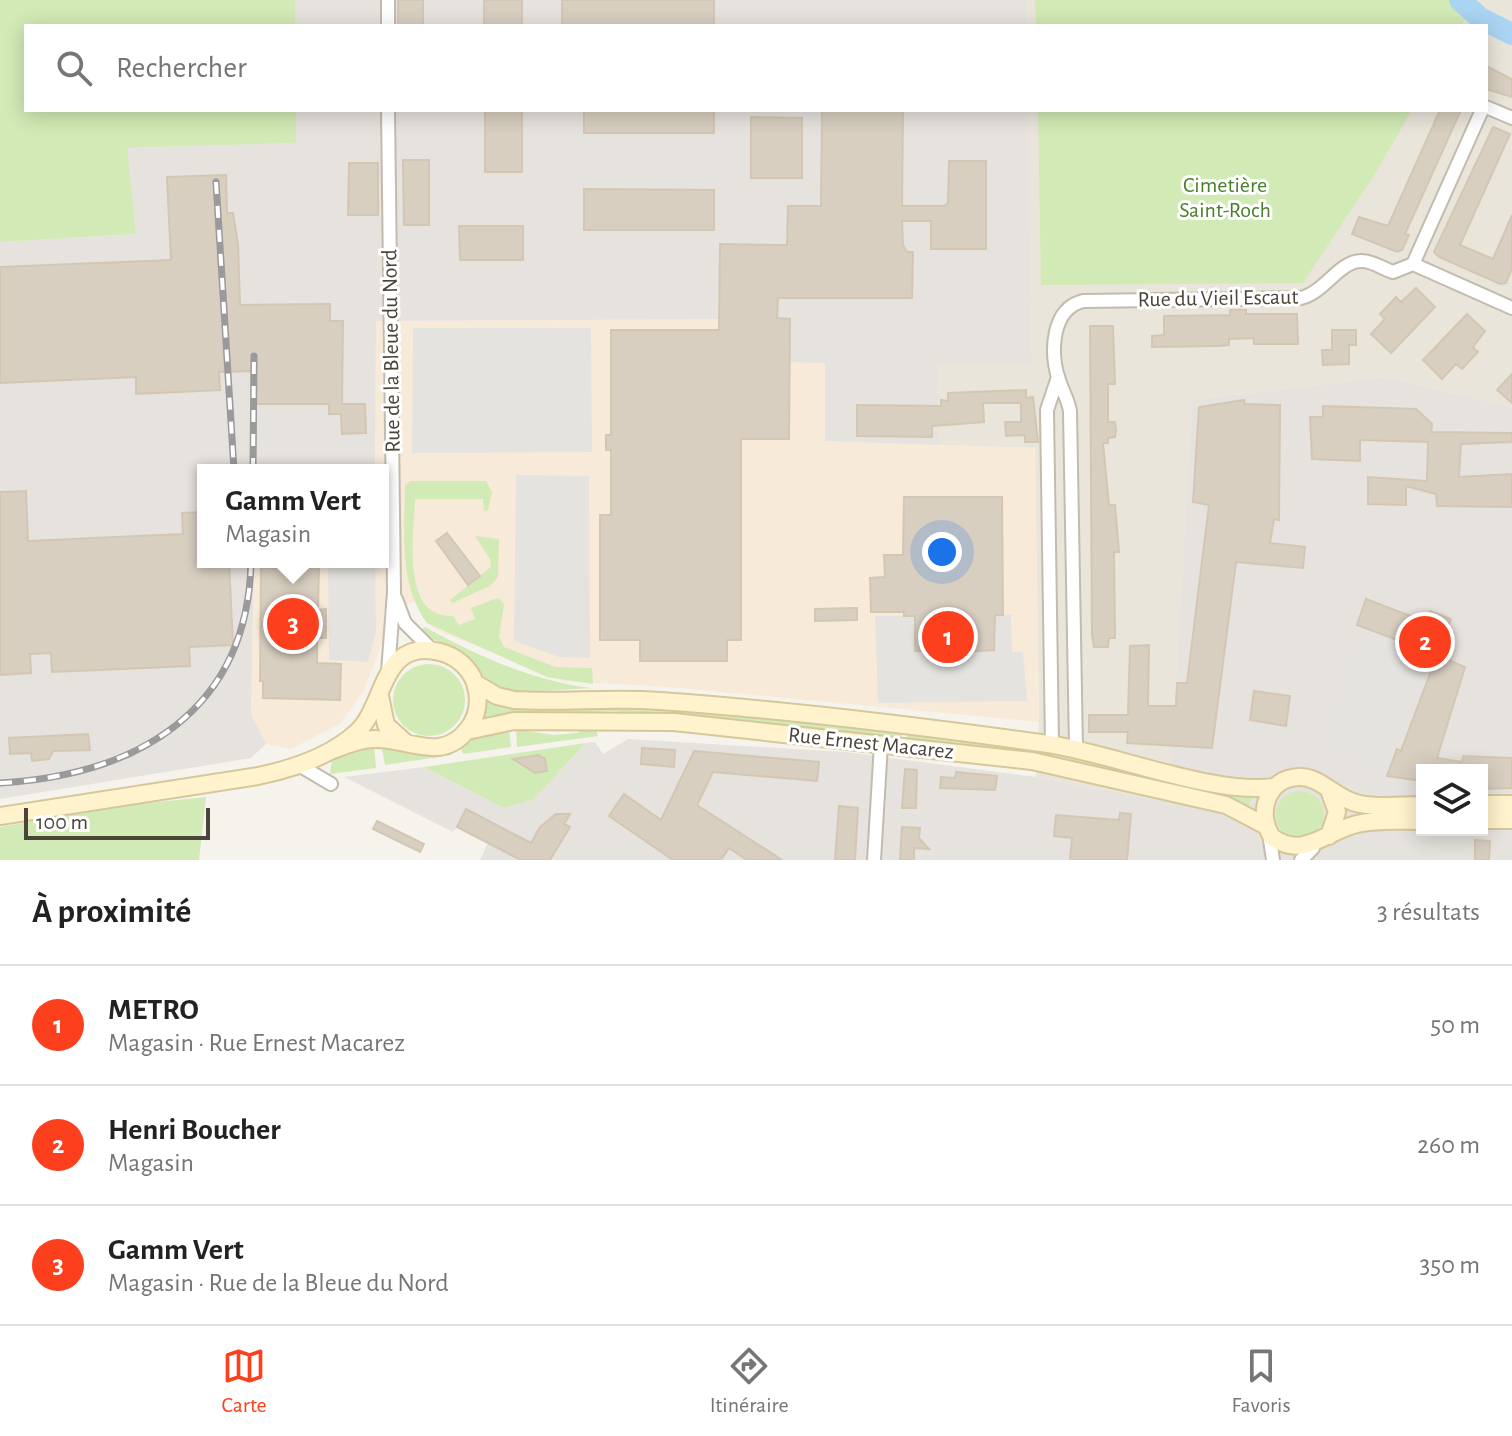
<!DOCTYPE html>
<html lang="fr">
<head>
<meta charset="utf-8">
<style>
  body { margin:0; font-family:"Alegreya Sans",sans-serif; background:#f2f2f2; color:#222 }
  .controls { position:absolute; right:24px; bottom:24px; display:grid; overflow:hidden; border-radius:0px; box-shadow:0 4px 20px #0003 }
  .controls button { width:72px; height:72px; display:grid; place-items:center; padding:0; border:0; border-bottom:2px solid #e0e0e0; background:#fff; color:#222; font:40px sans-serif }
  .scale { position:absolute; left:24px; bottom:20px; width:186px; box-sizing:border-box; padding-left:8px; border:4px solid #4b4439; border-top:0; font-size:22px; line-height:28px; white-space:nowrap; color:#4b4439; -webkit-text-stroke:6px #fff; paint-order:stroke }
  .you { position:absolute; left:942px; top:552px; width:28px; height:28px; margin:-20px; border:6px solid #fff; border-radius:50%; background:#1a73e8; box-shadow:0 0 0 12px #1a73e833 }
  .badge { display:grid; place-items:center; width:52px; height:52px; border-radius:50%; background:#fc3f1d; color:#fff; font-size:26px; font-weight:700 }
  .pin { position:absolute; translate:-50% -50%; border:4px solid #fff; box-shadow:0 2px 8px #0006 }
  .popup { position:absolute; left:197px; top:464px; width:192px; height:104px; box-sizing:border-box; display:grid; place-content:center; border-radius:0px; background:#fff; filter:drop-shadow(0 2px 6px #0005); font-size:26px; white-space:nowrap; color:#767676 }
  .popup b { font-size:30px; color:#222 }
  .popup::after { content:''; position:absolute; left:50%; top:100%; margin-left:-16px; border:16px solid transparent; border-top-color:#fff }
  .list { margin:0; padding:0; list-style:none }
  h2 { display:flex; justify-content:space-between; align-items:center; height:104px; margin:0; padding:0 32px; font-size:34px }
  h2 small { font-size:26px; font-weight:400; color:#767676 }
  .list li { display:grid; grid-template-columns:52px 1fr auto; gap:24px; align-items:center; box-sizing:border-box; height:120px; padding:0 32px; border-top:2px solid #e0e0e0 }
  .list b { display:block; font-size:30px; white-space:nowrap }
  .list p { margin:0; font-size:26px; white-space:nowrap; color:#767676 }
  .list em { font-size:26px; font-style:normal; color:#767676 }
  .icon { flex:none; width:44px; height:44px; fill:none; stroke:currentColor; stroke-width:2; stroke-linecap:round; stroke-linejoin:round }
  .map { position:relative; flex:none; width:1512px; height:860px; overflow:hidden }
  .search { position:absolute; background:#fff; box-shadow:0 4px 20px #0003; left:24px; right:24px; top:24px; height:88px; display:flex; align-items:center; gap:20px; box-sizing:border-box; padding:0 28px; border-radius:0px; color:#767676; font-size:30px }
  .sheet { height:464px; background:#fff }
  nav { display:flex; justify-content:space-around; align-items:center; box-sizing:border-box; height:112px; border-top:2px solid #e0e0e0; background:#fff; font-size:22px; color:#767676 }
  nav a { display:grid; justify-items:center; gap:4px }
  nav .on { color:#fc3f1d }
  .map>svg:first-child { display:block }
</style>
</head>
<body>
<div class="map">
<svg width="1512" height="860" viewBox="0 0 1512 860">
  <rect width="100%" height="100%" fill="#f6f3ec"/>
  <path fill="#eae5da" d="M1026,0h486v407l-127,-30 -193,23 -23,402 -133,-25 3,-55 -4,-274 -96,-3 -1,-81h94l-4,-254h458v-84h-460z"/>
  <path fill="#f7ead8" d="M790,319l35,44v78l210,7 4,274 -370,-35 -107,-6 -125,-51 -10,-7 -9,-22 -34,9v29l-20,51 -23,33 -50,26 -25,-5 -15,-30 3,-152h129v-92h-8l1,-149z"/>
  <path fill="#e6e2dd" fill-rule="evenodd" d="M295,0h731v26h-731z
    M296,110h732l4,254h-94l1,81 -114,-4v-78l-35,-1 -1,-43 -413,2 -1,149h-172v92h51l-3,152 15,30 -15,14 -251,41v-557l136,-8 -10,-86 170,-5z
    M1385,377l127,30v453h-1032l8,-17 -31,-16 -4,5 -109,-55 80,-10 80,41 29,-8 53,-57 9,-1 8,12 25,-15 217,13 191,25 133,25 23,-402zM1422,770h60v60h-60z"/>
  <path fill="#d2eab5" d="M0,0h295v26h-269v84h270v33l-169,5 9,86 -136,8z
    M1035,0h441l-15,26h-425z
    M1038,110h374l-39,67 -70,106 -262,2z
    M410,481h76l6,11 -4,18 -4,1 -1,-12h-68c-1,36 -15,119 38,117l6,9 16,-6 -4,-11 27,-10 6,6 -5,33 5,10 51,20 37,1 1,16 -46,-7 -120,-54c-29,-40 -22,-91 -22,-137z
    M475,536l24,3 -1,38 -8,9 -38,17 -2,-3 41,-33 -1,-8z
    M425,627c50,28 108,54 166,61l-84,5 -19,-8 -34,-36 -36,-17z
    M393 700a36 36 0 1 1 72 0a36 36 0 1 1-72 0Z
    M486,699l17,6 166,3 233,25 -1,7 -288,-29 -129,6z
    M594,725l4,11 -81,11 -1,-18 37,6 24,-2z
    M509,729l2,18 -48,7 -3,-7 9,-9z
    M907,734l176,23 169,39 -3,11 -28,-10 -314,-57z
    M586,743l-53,57 -29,8 -80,-41z
    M374,744l2,24 -46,6 2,-16z
    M381,744l44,12 25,-4 2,3 -67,10z
    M1276 815a24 24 0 1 1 48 0a24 24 0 1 1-48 0Z
    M206,797l-7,63h-199v-33l129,-22z"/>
  <path fill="#e5e3e0" d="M413,328h178l1,124 -180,1z
    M516,475l73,1 1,182 -31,-1 -45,-16z
    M328,562h47l1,70 -8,30 -39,-2z
    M1011,615l1,37h11l4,49 -149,2 -3,-87z
    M1364,633l58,20 -39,111 -57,-20z"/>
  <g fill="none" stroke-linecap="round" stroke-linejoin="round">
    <path stroke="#a9d4f2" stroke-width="22" d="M1460,0l20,18 32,16"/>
  </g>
  <path fill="#d8cfc1" stroke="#d3c7b4" stroke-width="2" d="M398,0h25v26h-25z
    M484,0h38v26h-38z
    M562,0h152v26h-152z
    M1486,66l26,13v18l-26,-8z
    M485,110h37v62h-37z
    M584,110h130v23h-130z
    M822,110h81l-1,96h42l4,-3 1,-42h37v88h-55v-28h-29l1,24 4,7h6l-1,46h-134l-1,20 13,1 -1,120h-48v201h-14v21h-87v-21h-40v-125h11v-65h-5v-15h5v-105h108l1,-86 67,1 1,-39h33z
    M1440,110h21l-56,124 4,1 -7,15 -5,2 -45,-18 7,-17 29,9z
    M751,117l51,1v60h-51z
    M1493,127l17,7 -50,111 33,14 19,-44v53l-6,15 -6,1 -61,-27 -5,-5z
    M403,160h26v65h-25z
    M349,163h29v52h-30z
    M226,175l1,38h6l5,31 2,61 90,-1v17h13l-1,83h23l1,29 -24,1 -1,-20h-12v-10h-73v-33l-37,1 1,18 -84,4v-17l-136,6v-116l171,-7 -4,-83z
    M584,189l130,1v40h-130z
    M459,226h64v34h-63z
    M1416,288l19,19 -44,46 -20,-19 14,-15 -5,-5 16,-17 5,5z
    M1230,310h16v4h51l1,30h-44v-6l-25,1v6l-9,1 -68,1v-11l12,-1v-19l66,-1z
    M1467,314l18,17 -12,16 5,5 -16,17 -6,-5 -14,15 -19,-19z
    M1090,326h23l2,58h-7v38h7l1,8 -1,7 -7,1v5h-5l6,62h6l4,47h-5l1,86h-6l-1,9h-14l-2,-12z
    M1332,330h24v15h-7v19l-26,1 -1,-15h10z
    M1512,374v29l-15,-13z
    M1026,390v8l7,-1 5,45h-13v-7l-19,1 -1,-14h16v-19h-38l1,19 -52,4v11l-75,-1v-31l84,1v-6l7,1v-8z
    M1244,400l1,4 35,1 -1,115 -5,-1 -4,24 35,4 -2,21 -67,-6 -24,186 -85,-5 1,-11h-39v-17h39l2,-69 19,-1 -1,61h28l1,-23h10l22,-178 -16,-3 6,-95z
    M1323,406l93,3 16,15 -1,8 81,1v9l-51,2 -2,33 53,-3v33l-75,-1 -1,-12 -30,-8v19l-38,-1v-27l59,4 1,-39 -68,-2v21l-48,-2 -2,-42h13z
    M26,491l2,50 155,-7 -1,-21 21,-1v50h26l4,83 -44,2 1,19 -138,6 -1,-19 -21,1 1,19 -31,2v-183z
    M904,497h98l1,118h-8l-1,35 -65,4v-3h-14v-35h-11v-4h-33l-1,-34 15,-1 -1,-22h19z
    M447,533l33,43 -12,9 -32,-44z
    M319,567l-1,43 8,-1v29h-9v25l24,1 -1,36 -77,-2v-17h-3l1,-113z
    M1366,599l60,23 4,-11 21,8 -14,36 -80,-30z
    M857,608v12l-42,1v-12z
    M1437,655l28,12 -28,91 25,4 1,-6 49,2v30l-30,1v-19h-60v11l-35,-5 10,-27 4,2z
    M1254,691l36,5 -4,30 -36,-6z
    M88,734l2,16 -37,1 -4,8 -17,2 -1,-8 -21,1 -1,-16z
    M642,748l33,2 -1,17 -33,-3z
    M694,751l125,11 -2,19 -104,-9 -16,33 85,55h-35l-18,-12 -8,12h-48l-64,-44 15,-22 37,26z
    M539,755l6,4 2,12 -12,2 -22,-14z
    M905,769l12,1 -1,38h-14z
    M956,772l41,4 -2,14 -55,-2 1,-11 14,1z
    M839,806l19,2 -3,52h-20z
    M466,809l65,34 9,-16 16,-13h14l-6,10 6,3 -20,33h-29l-64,-33z
    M1120,813l11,1 -4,46h-57l2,-22 -18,-2 2,-21 63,5z
    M377,821l47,23 -4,8 -47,-23z
    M902,827l18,1 -1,10 10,11 -15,-1v12h-14z
    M1475,840l15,1 -1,19h-14z"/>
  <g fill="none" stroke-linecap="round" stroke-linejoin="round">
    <defs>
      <path id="street" d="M388,0v26
        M1486,107l26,11
        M388,110l6,482 -6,80
        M1413,264l69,-154
        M396,599l9,24 27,27
        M1052,745l-5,-335 11,-33
        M1076,749l-6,-338c-2,-12 -8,-21 -11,-31 -9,-27 -8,-71 24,-79l218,-3c23,-5 39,-38 61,-37 11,0 21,8 31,11l20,-8 99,44
        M299,765l32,19
        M1269,833l4,27
        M874,860l7,-116
        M1301,860l12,-12"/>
      <path id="secondary" d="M475,683l22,13 17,4c49,3 97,-3 146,1 129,9 259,25 388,43 66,10 164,51 226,43
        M380,696l6,29 20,18
        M467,731l47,-10 160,1 358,39 194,44 40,21
        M1482,804h30
        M1422,805c-20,0 -42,3 -62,-1 -24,-4 -39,-28 -61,-27 -32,1 -43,36 -27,60 31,23 54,-6 85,-13 21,-5 44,-3 65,-3
        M0,816l258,-40c34,-7 73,-20 99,-44 29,-27 24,-95 83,-80 16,4 30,16 35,31 5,16 3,33 -7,46 -26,34 -58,10 -91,10 -16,-1 -32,7 -47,12
        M1482,820h30
        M1329,836l8,-24 -7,-19"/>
    </defs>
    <use href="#street" stroke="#c2bbae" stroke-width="16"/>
    <use href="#secondary" stroke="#d6c79b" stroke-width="20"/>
    <use href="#street" stroke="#fff" stroke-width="12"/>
    <use href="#secondary" stroke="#fff3cd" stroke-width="16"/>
    <defs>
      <path id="rail" d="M216,182l18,288
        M253,470l1,-114
        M0,783c137,-8 248,-72 251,-221"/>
    </defs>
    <use href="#rail" stroke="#9a9a9a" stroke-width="7"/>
    <use href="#rail" stroke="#fff" stroke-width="4" stroke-dasharray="12" stroke-linecap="butt"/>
  </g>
  <g text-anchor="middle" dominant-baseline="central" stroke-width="6" stroke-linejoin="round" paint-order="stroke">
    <g font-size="22" fill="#4a7f2a" stroke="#fff">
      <text x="1225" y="185">Cimetière<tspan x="1225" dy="25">Saint-Roch</tspan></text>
    </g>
    <g font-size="22" fill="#4b4439" stroke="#fff">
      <text transform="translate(1218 298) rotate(-1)">Rue du Vieil Escaut</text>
      <text transform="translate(391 351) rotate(-91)">Rue de la Bleue du Nord</text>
      <text transform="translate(871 743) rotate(6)">Rue Ernest Macarez</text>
    </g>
  </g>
</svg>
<div class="controls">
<button><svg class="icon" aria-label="layers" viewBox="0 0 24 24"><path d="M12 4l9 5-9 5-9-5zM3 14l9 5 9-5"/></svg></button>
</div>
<div class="scale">100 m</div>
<div class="you"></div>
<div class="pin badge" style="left:948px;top:637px">1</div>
<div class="pin badge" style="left:1425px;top:642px">2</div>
<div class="pin badge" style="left:293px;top:624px">3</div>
<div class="popup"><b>Gamm Vert</b>Magasin</div>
<div class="search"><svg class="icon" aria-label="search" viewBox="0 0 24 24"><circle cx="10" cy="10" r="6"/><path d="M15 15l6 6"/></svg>Rechercher</div>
</div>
<section class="sheet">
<h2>À proximité<small>3 résultats</small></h2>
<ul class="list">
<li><span class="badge">1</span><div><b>METRO</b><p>Magasin · Rue Ernest Macarez</p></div><em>50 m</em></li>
<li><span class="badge">2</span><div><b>Henri Boucher</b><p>Magasin</p></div><em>260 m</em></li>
<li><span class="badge">3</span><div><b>Gamm Vert</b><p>Magasin · Rue de la Bleue du Nord</p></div><em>350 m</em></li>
</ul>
</section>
<nav>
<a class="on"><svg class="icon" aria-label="map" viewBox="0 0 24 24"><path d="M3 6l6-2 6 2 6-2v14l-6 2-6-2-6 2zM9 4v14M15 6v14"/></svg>Carte</a>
<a><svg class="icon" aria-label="directions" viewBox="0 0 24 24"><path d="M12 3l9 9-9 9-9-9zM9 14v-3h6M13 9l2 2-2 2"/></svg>Itinéraire</a>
<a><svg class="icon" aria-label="saved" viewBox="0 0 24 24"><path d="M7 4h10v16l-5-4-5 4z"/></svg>Favoris</a>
</nav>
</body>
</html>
